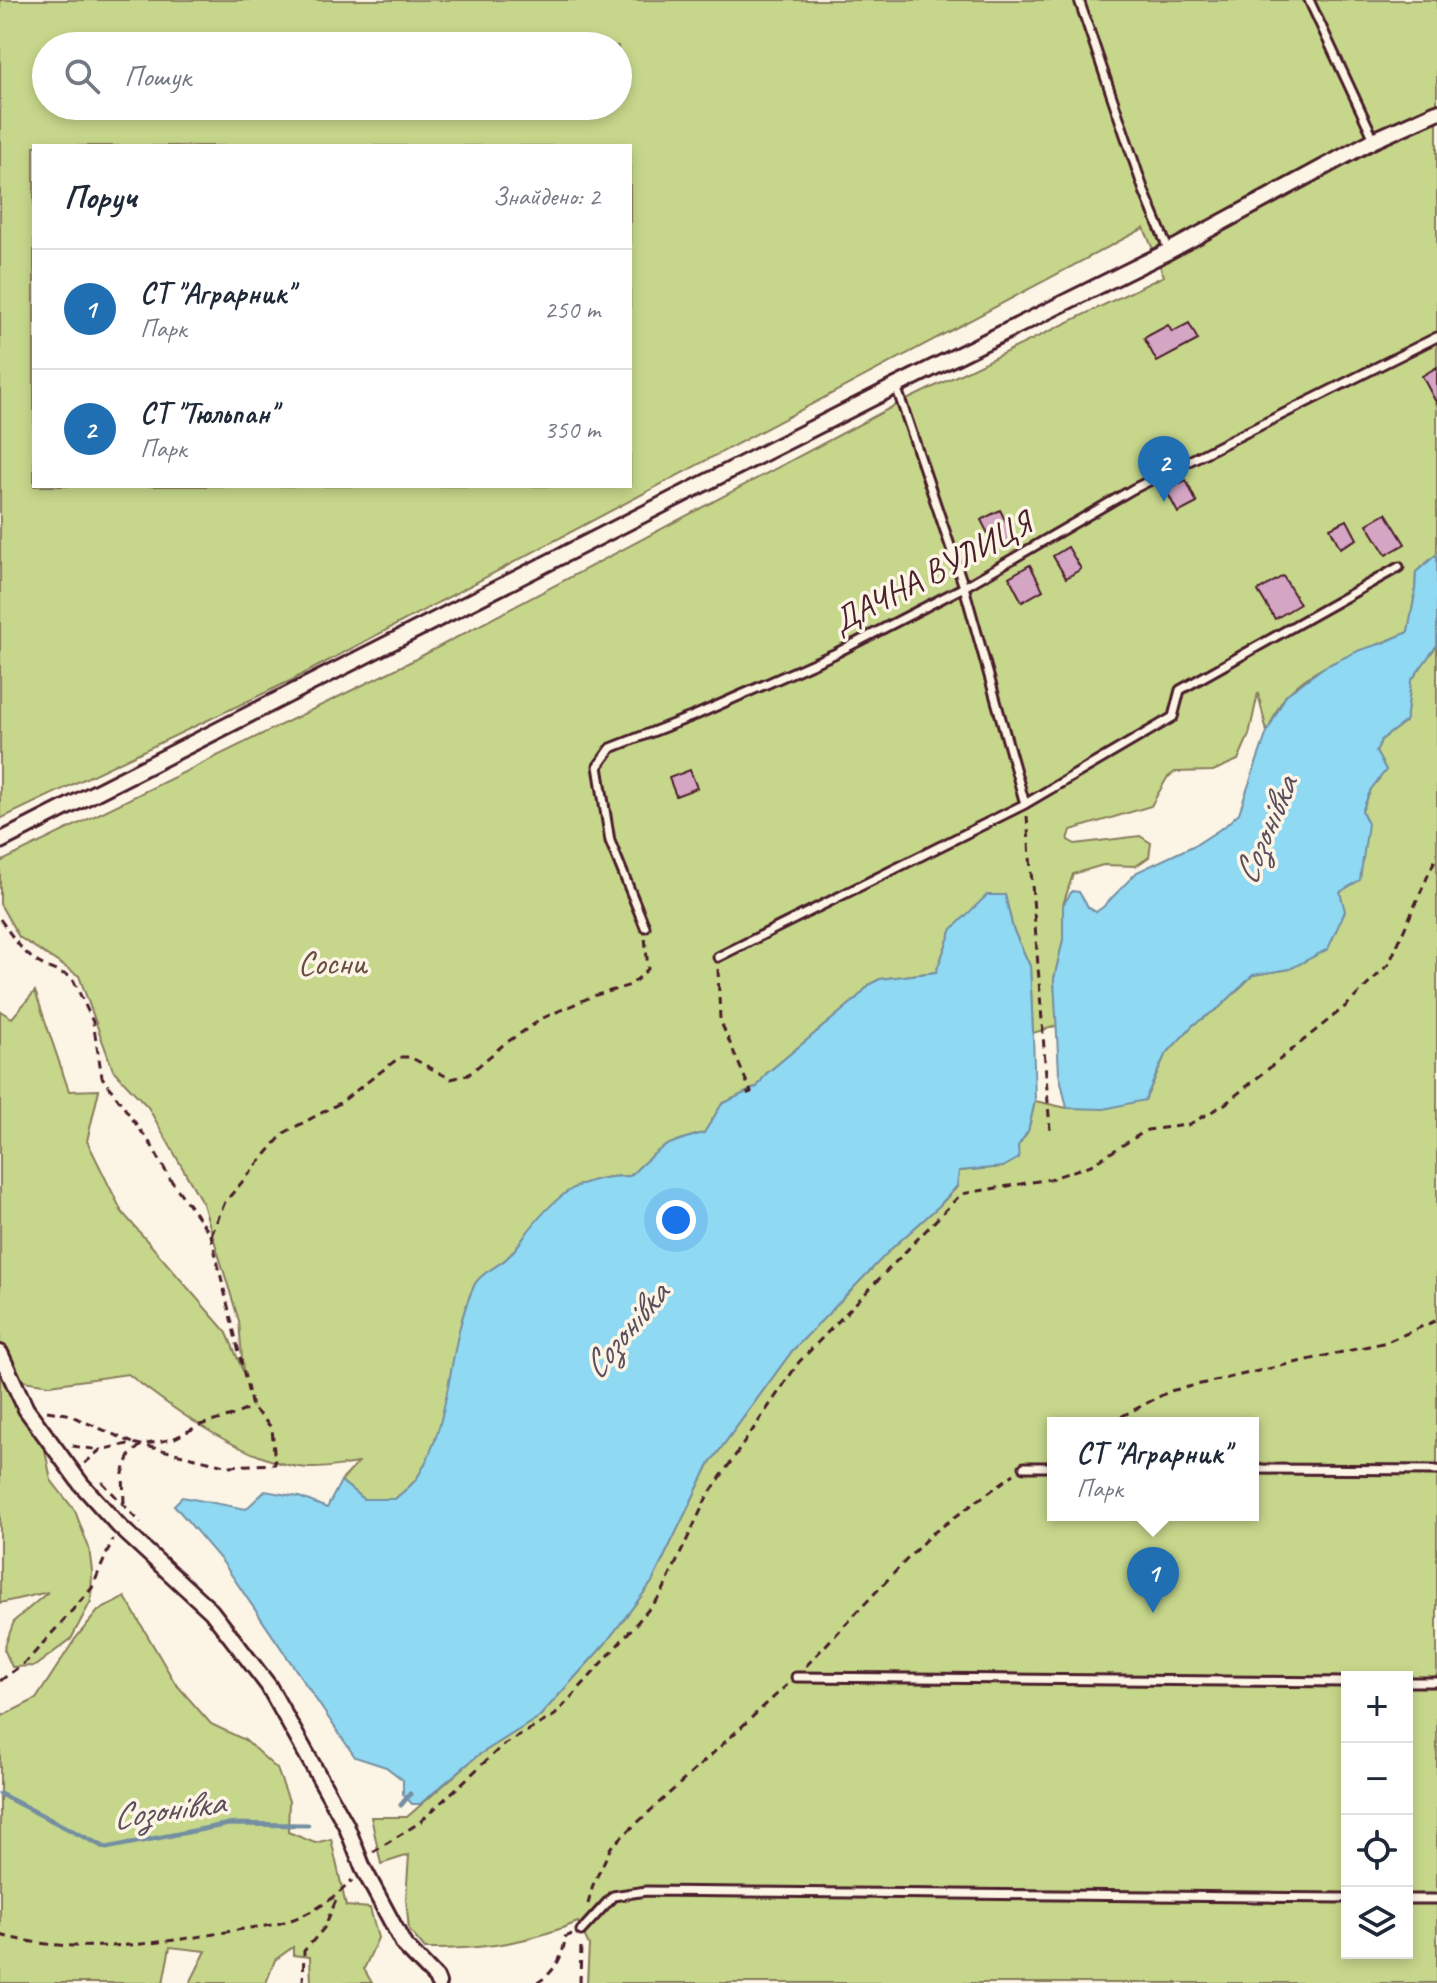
<!DOCTYPE html>
<html lang="uk">
<head>
<meta charset="utf-8">
<style>
  body { margin:0; font-family:Caveat,sans-serif; background:#f6f6f7; color:#1f2937 }
  .controls { position:absolute; right:24px; bottom:24px; display:grid; overflow:hidden; border-radius:0px; box-shadow:0 4px 12px #0003 }
  .controls button { width:72px; height:72px; display:grid; place-items:center; padding:0; border:0; border-bottom:2px solid #e0e1e3; background:#fff; color:#1f2937; font:40px sans-serif }
  .you { position:absolute; left:676px; top:1220px; width:28px; height:28px; margin:-20px; border:6px solid #fff; border-radius:50%; background:#1a73e8; box-shadow:0 0 0 12px #1a73e833 }
  .badge { display:grid; place-items:center; width:52px; height:52px; border-radius:50%; background:#1f6fb2; color:#fff; font-size:26px; font-weight:700 }
  .pin { position:absolute; translate:-50% -66px; filter:drop-shadow(0 2px 4px #0008) }
  .pin::after { content:''; position:absolute; top:42px; width:28px; height:24px; background:inherit; clip-path:polygon(0 0,100% 0,50% 100%) }
  .popup { position:absolute; left:1047px; top:1417px; width:212px; height:104px; box-sizing:border-box; display:grid; place-content:center; border-radius:0px; background:#fff; filter:drop-shadow(0 2px 6px #0005); font-size:26px; white-space:nowrap; color:#747a83 }
  .popup b { font-size:30px; color:#1f2937 }
  .popup::after { content:''; position:absolute; left:50%; top:100%; margin-left:-16px; border:16px solid transparent; border-top-color:#fff }
  .list { margin:0; padding:0; list-style:none }
  h2 { display:flex; justify-content:space-between; align-items:center; height:104px; margin:0; padding:0 32px; font-size:34px }
  h2 small { font-size:26px; font-weight:400; color:#747a83 }
  .list li { display:grid; grid-template-columns:52px 1fr auto; gap:24px; align-items:center; box-sizing:border-box; height:120px; padding:0 32px; border-top:2px solid #e0e1e3 }
  .list b { display:block; font-size:30px; white-space:nowrap }
  .list p { margin:0; font-size:26px; white-space:nowrap; color:#747a83 }
  .list em { font-size:26px; font-style:normal; color:#747a83 }
  .icon { flex:none; width:44px; height:44px; fill:none; stroke:currentColor; stroke-width:2; stroke-linecap:round; stroke-linejoin:round }
  .map { position:relative; flex:none; width:1437px; height:1983px; overflow:hidden }
  .search { position:absolute; background:#fff; box-shadow:0 4px 12px #0003; left:32px; top:32px; width:600px; height:88px; display:flex; align-items:center; gap:20px; box-sizing:border-box; padding:0 28px; border-radius:44px; color:#747a83; font-size:30px }
  .panel { position:absolute; background:#fff; box-shadow:0 4px 12px #0003; left:32px; top:144px; width:600px; height:344px; border-radius:0px }
  .map>svg:first-child { display:block }
</style>
</head>
<body>
<div class="map">
<svg width="1437" height="1983" viewBox="0 0 1437 1983">
  <rect width="100%" height="100%" fill="#fcf5e5"/>
  <filter id="ink" filterUnits="userSpaceOnUse"><feTurbulence type="fractalNoise" baseFrequency=".0125" numOctaves="2"/><feDisplacementMap in="SourceGraphic" scale="16" xChannelSelector="R" yChannelSelector="G"/><feConvolveMatrix kernelMatrix="1 2 1 2 8 2 1 2 1" color-interpolation-filters="sRGB"/></filter>
  <g filter="url(#ink)">
    <path fill="#c6d78b" stroke="#887b5b" stroke-width="2" fill-rule="evenodd" d="M0,0h1437v554l-21,18 -1,22 -7,38c-41,19 -87,28 -120,62 -10,9 -15,27 -21,38l-9,-39 -9,42 -11,25 -25,11 -38,1 -8,6 -16,28 -80,24 -3,10 7,4 65,-8 11,7 -2,14 -13,9 -33,-1 -30,9 -10,31v35l-9,39 3,47 -24,7 -3,-67 -17,-37 -8,-34 -53,34 -16,43 -56,7 -10,5 -15,16 -89,74 -9,13 -35,17 -18,29c-39,10 -46,15 -74,43 -49,0 -71,16 -101,55 -7,9 -14,20 -23,28 -9,8 -27,16 -32,27 -28,61 -19,134 -57,192 -5,8 -15,14 -22,21h-32l-22,-18 17,-18c-16,2 -34,6 -50,5 -60,-4 -134,-58 -180,-94l-78,11 -33,-5 -7,16 35,54 6,30 24,31 14,37 3,23 -1,30 -20,38 -36,27 -23,1 -8,-18 10,-28 34,-29 -48,11v-592l12,7 23,-27 34,100 30,-1 -12,51 35,71 105,121 16,38 -4,-50 -36,-117 -55,-97 -35,-37 -34,-94 -60,-39 -19,-33v-42l412,-201 480,-254 272,-131 -20,-48 -852,452 -292,139zM46,46h572v60h-572zM34,146h596v340h-596z
      M1437,645v1338h-850l2,-38 -11,-23c-54,22 -95,27 -153,27l-16,-19 -3,-31 3,-44 -28,9 -10,-47h36l70,-61 62,-39 65,-72 48,-63 56,-116 84,-115 100,-103 47,-42 18,-19 2,-16 44,-4 25,-36 7,-30 32,7 78,-8 20,-45 28,-30 27,-18 33,-32 37,-6 50,-77 22,-81 9,-22 15,-19 -10,-18 5,-12 25,-19 5,-40zM1053,1423h200v92h-200zM1347,1677h60v276h-60z
      M125,1597l50,86 36,41 34,16 32,29 12,32 -1,31 27,11 16,-4 15,67 24,2 8,30 -14,31 8,14h-61l-1,-26 -17,-2v-8l-18,13 -9,23h-76l16,-32 -36,-4 -7,36h-163v-266l36,-18 39,-60 23,-28z"/>
    <path fill="#90d9f2" stroke="#748fa2" stroke-width="2" d="M1437,554v91l-26,36 -5,40 -25,19 -5,12 10,18 -15,19 -9,22 6,13 -8,56 -20,12 5,19 -17,38 -38,20 -37,6 -33,32 -27,18 -28,30 -20,45 -41,9 -37,-1 -8,-35 -5,-94 9,-39v-35l9,-14 7,1 9,15 8,5 7,-5 34,-35 60,-28 28,-18 14,-13 28,-81 19,-37 38,-28 36,-17 23,-7 25,-11 7,-38 1,-22z
      M987,895h18l8,34 17,37 3,67 2,68 -7,30 -10,15 1,12 -16,9 -44,4 -2,15 -18,20 -47,42 -100,103 -84,115 -56,116 -48,63 -65,72 -62,39 -57,48h-8l-9,-10v-14l-17,-13 -31,-10 -133,-196 -48,-56 8,-8 64,12 19,-18 34,6 28,11 14,-27 22,18h32c7,-7 17,-13 22,-21 37,-58 29,-132 57,-192 5,-12 23,-19 32,-27 9,-8 16,-19 23,-29 30,-38 52,-54 101,-54 29,-29 35,-33 74,-43l18,-29 35,-17 9,-13 89,-74 15,-16 10,-5 56,-7 16,-43z"/>
    <g fill="none" stroke-linecap="round" stroke-linejoin="round">
      <path stroke="#748fa2" stroke-width="5" d="M0,1794l106,54 123,-24 79,1
        M401,1805l9,-11"/>
    </g>
    <path fill="#d5a5c4" stroke="#4a1f2b" stroke-width="2" d="M1189,323l9,17 -41,22 -13,-24 24,-13 4,7z
      M1437,367v37l-15,-28z
      M1186,480l11,23 -19,10 -12,-23z
      M1000,510l15,29 -19,10 -15,-29z
      M1386,513l19,31 -19,11 -19,-31z
      M1347,520l10,19 -17,9 -10,-20z
      M1068,547l13,22 -15,9 -13,-22z
      M1030,565l13,25 -21,12 -13,-25z
      M1283,576l17,28 -25,15 -17,-28z
      M690,770l7,18 -21,8 -7,-18z"/>
    <g fill="none" stroke-linecap="round" stroke-linejoin="round">
      <defs>
        <path id="service" d="M1079,0l65,191 25,60
          M1309,0l65,139
          M896,386l68,201 61,217
          M645,927l-35,-86 -12,-75 13,-18 85,-33 138,-61 130,-67 169,-98 304,-152
          M718,957l307,-153 148,-87 7,-27 219,-123
          M1024,1467h29
          M1253,1469l184,1
          M796,1677l551,5
          M1407,1682h30
          M1407,1899h30
          M581,1931l32,-35 33,-5 701,7"/>
        <path id="minor" d="M0,841l896,-455 273,-135 205,-111 63,-28
          M0,1353l26,56 55,75 38,42 92,85 57,74 78,140 17,43 41,77 32,33 2,5"/>
      </defs>
      <use href="#service" stroke="#4a1f2b" stroke-width="13"/>
      <use href="#minor" stroke="#4a1f2b" stroke-width="20"/>
      <path stroke="#4a1f2b" stroke-width="3" stroke-dasharray="8 6" stroke-linecap="butt" d="M1027,816l23,314
        M0,919c26,37 29,43 72,58l21,45 9,55 50,69 18,33 41,56 41,172 20,21 3,36 -46,2 -96,-23 -33,7 -16,14
        M718,969l2,51 31,72 -5,2
        M211,1235l14,-33 59,-69 56,-30 60,-46h10l41,22 17,-4 35,-30 40,-27 50,-22 38,-11 17,-16 -3,-32
        M47,1411l20,3 66,29
        M1109,1423l61,-32 217,-49 50,-22
        M72,1446l28,4
        M102,1482l39,41
        M124,1503l-1,-30 7,-18 11,-10 32,-6 27,-14 32,-9 20,-9
        M806,1666l123,-130 85,-62
        M0,1681l29,-22 63,-71 21,-49
        M373,1852l46,-29 83,-77 53,-31 48,-53 58,-67 46,-98 92,-135 162,-168 89,-15 41,-14 56,-35 41,-5 37,-21 122,-99 42,-41 48,-109
        M588,1904l5,-19 18,-38 176,-162
        M0,1935c77,21 159,9 237,-5 17,-3 37,-4 54,-10 23,-8 45,-22 61,-40
        M303,1983l1,-32 20,-23 14,-32
        M537,1983c17,-10 27,-27 28,-46l7,-3
        M580,1983l1,-40"/>
      <use href="#service" stroke="#fcf5e5" stroke-width="7"/>
      <use href="#minor" stroke="#fcf5e5" stroke-width="14"/>
    </g>
  </g>
  <g text-anchor="middle" dominant-baseline="central" stroke-width="7" stroke-linejoin="round" paint-order="stroke">
    <g font-size="34" fill="#4a1f2b" stroke="#fcf5e5">
      <text transform="translate(931 572) rotate(-28)">ДАЧНА ВУЛИЦЯ</text>
    </g>
    <g font-size="34" fill="#694d43" stroke="#fcf5e5">
      <text x="332" y="962">Сосни</text>
    </g>
    <g font-size="36" font-style="italic" fill="#5c4e5d" stroke="#fcf5e5">
      <text transform="translate(1265 830) rotate(-67)">Созонівка</text>
      <text transform="translate(625 1330) rotate(-50)">Созонівка</text>
      <text transform="translate(168 1809) rotate(-8)">Созонівка</text>
    </g>
  </g>
</svg>
<div class="controls">
<button>+</button>
<button>−</button>
<button><svg class="icon" aria-label="locate" viewBox="0 0 24 24"><circle cx="12" cy="12" r="6"/><path d="M12 2v4M12 18v4M2 12h4M18 12h4"/></svg></button>
<button><svg class="icon" aria-label="layers" viewBox="0 0 24 24"><path d="M12 4l9 5-9 5-9-5zM3 14l9 5 9-5"/></svg></button>
</div>
<div class="you"></div>
<div class="pin badge" style="left:1153px;top:1613px">1</div>
<div class="popup"><b>СТ &quot;Аграрник&quot;</b>Парк</div>
<div class="pin badge" style="left:1164px;top:502px">2</div>
<div class="search"><svg class="icon" aria-label="search" viewBox="0 0 24 24"><circle cx="10" cy="10" r="6"/><path d="M15 15l6 6"/></svg>Пошук</div>
<section class="panel">
<h2>Поруч<small>Знайдено: 2</small></h2>
<ul class="list">
<li><span class="badge">1</span><div><b>СТ &quot;Аграрник&quot;</b><p>Парк</p></div><em>250 m</em></li>
<li><span class="badge">2</span><div><b>СТ &quot;Тюльпан&quot;</b><p>Парк</p></div><em>350 m</em></li>
</ul>
</section>
</div>
</body>
</html>
